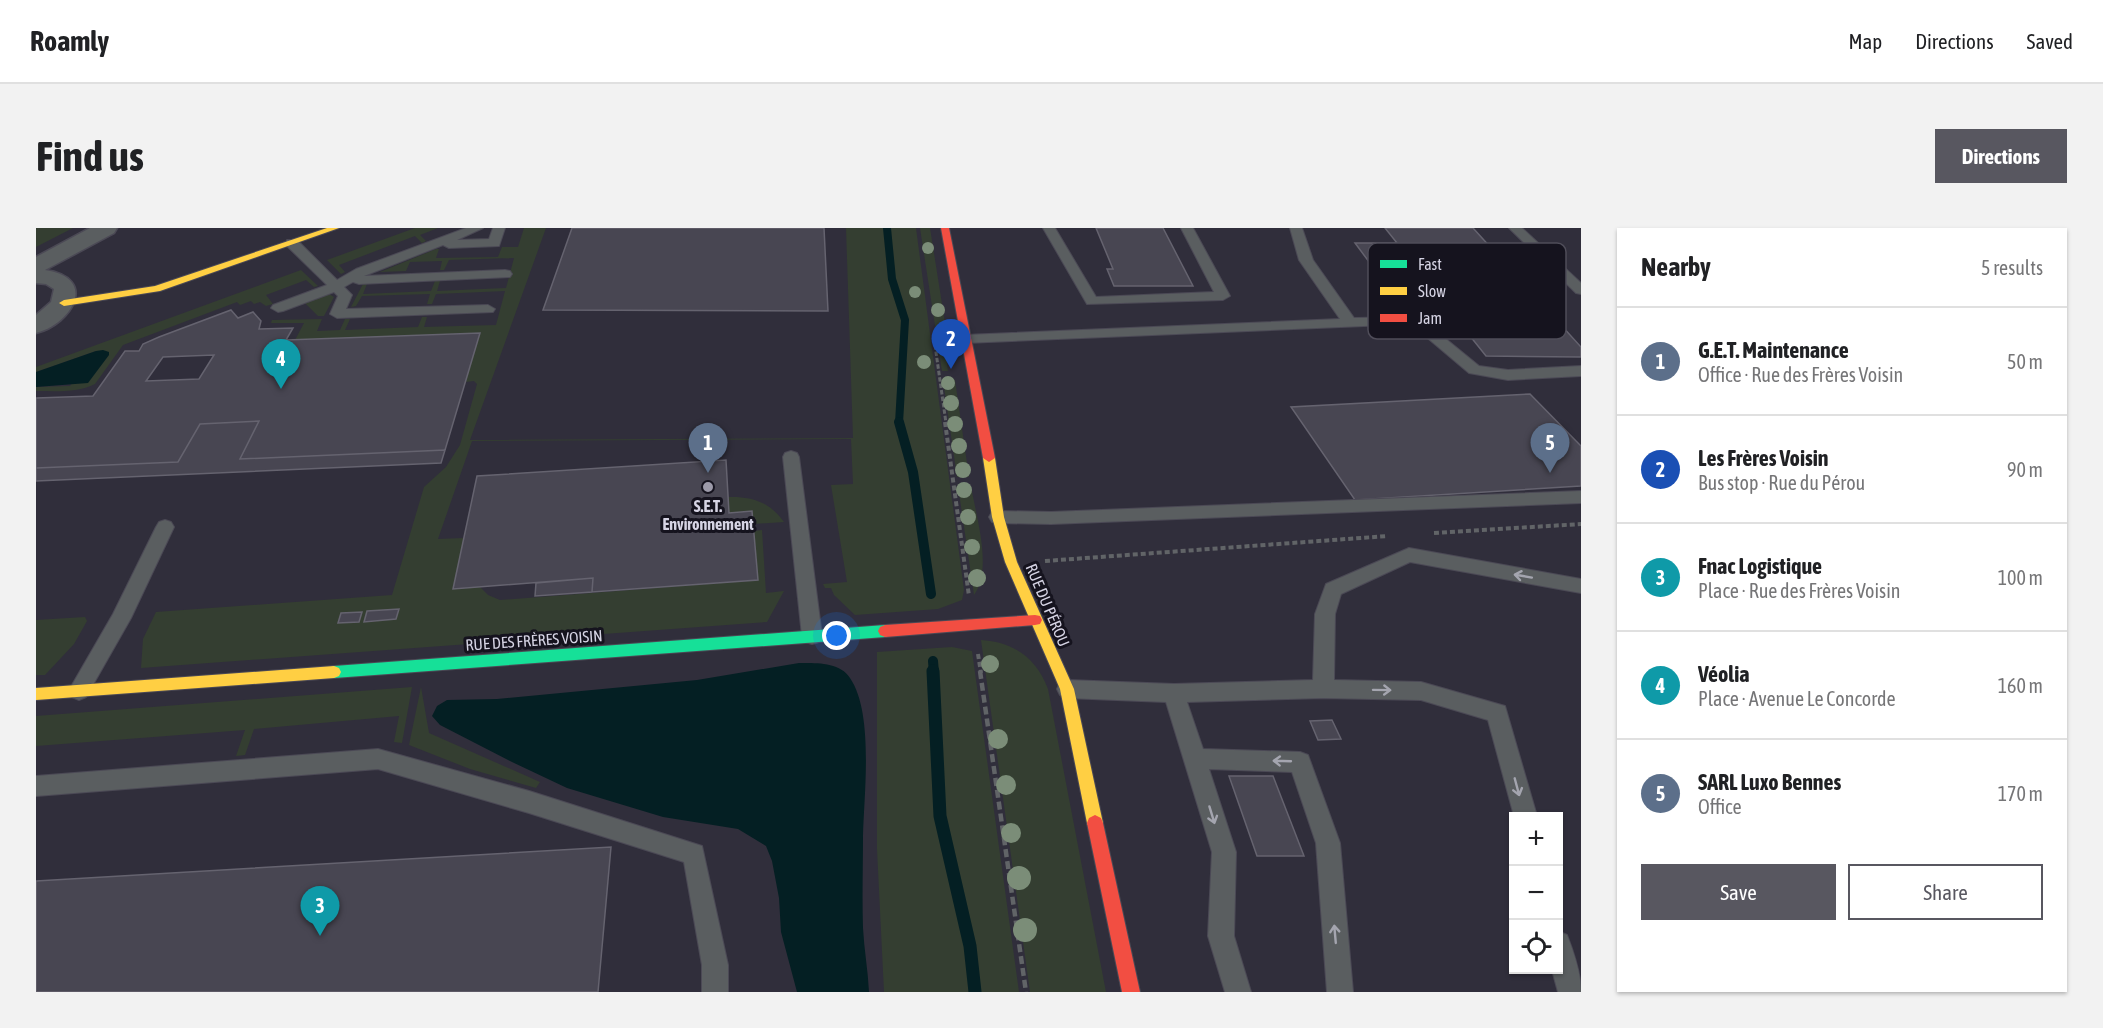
<!DOCTYPE html>
<html lang="en">
<head>
<meta charset="utf-8">
<style>
  body { margin:0; font-family:"Asap Condensed",sans-serif; background:#f2f2f2; color:#202124 }
  .controls { position:absolute; right:18px; bottom:18px; display:grid; overflow:hidden; border-radius:0px; box-shadow:0 2px 4px #0004 }
  .controls button { width:54px; height:54px; display:grid; place-items:center; padding:0; border:0; border-bottom:2px solid #e0e0e0; background:#fff; color:#202124; font:30px sans-serif }
  .you { position:absolute; left:801px; top:408px; width:21px; height:21px; margin:-15px; border:4px solid #fff; border-radius:50%; background:#1a73e8; box-shadow:0 0 0 9px #1a73e833 }
  .badge { display:grid; place-items:center; width:39px; height:39px; border-radius:50%; background:#585760; color:#fff; font-size:20px; font-weight:700 }
  .pin { position:absolute; translate:-50% -50px; filter:drop-shadow(0 2px 3px #0008) }
  .pin::after { content:''; position:absolute; top:32px; width:21px; height:18px; background:inherit; clip-path:polygon(0 0,100% 0,50% 100%) }
  .list { margin:0; padding:0; list-style:none }
  h2 { display:flex; justify-content:space-between; align-items:center; height:78px; margin:0; padding:0 24px; font-size:26px }
  h2 small { font-size:20px; font-weight:400; color:#757577 }
  .list li { display:grid; grid-template-columns:39px 1fr auto; gap:18px; align-items:center; box-sizing:border-box; height:108px; padding:0 24px; border-top:2px solid #e0e0e0 }
  .list b { display:block; font-size:22px; white-space:nowrap }
  .list p { margin:0; font-size:20px; white-space:nowrap; color:#757577 }
  .list em { font-size:20px; font-style:normal; color:#757577 }
  .actions { display:flex; gap:12px; padding:18px 24px }
  .actions a { flex:1; padding:14px 0; border:2px solid #585760; border-radius:0px; text-align:center; font-size:21px; color:#585760 }
  .actions .main { background:#585760; color:#fff }
  .icon { flex:none; width:33px; height:33px; fill:none; stroke:currentColor; stroke-width:2; stroke-linecap:round; stroke-linejoin:round }
  .map { position:relative; flex:none; width:1545px; height:764px; overflow:hidden; border-radius:0px }
  header { display:flex; align-items:center; gap:36px; box-sizing:border-box; height:84px; padding:0 30px; background:#fff; border-bottom:2px solid #e0e0e0 }
  header strong { font-size:28px }
  nav { display:flex; gap:33px; margin-inline-start:auto; font-size:21px }
  .intro { display:flex; align-items:center; justify-content:space-between; box-sizing:border-box; height:144px; padding:0 36px }
  h1 { margin:0; font-size:42px }
  .button { padding:15px 27px; border-radius:0px; background:#585760; color:#fff; font-size:21px; font-weight:700 }
  main { display:flex; gap:36px; padding:0 36px }
  aside { flex:1; background:#fff; border-radius:0px; box-shadow:0 2px 4px #0004 }
  .map>svg:first-child { display:block }
</style>
</head>
<body>
<header>
<strong>Roamly</strong>
<nav><a>Map</a><a>Directions</a><a>Saved</a></nav>
</header>
<div class="intro"><h1>Find us</h1><a class="button">Directions</a></div>
<main>
<div class="map">
<svg width="1545" height="764" viewBox="0 0 1545 764">
  <rect width="100%" height="100%" fill="#302e3b"/>
  <path fill="#343e31" d="M0,0h37l-37,19z
    M379,0h23l-18,7 6,6 -4,2 -7,-7 -76,29 6,7 -4,2 -14,-14z
    M488,0h22l-76,212 383,-2 -7,-210h70l48,362 -2,10 -24,9 -83,6 -21,-20 -3,-7h-6l-2,-4 24,-2 -16,-97 22,-1 -2,-45 -379,2 -34,98 26,-1 -11,51 27,-2 8,8 12,5 258,-20 -4,-49 8,-1 4,63 18,-2 -17,31 -626,46 2,-29 13,-27 236,-17 32,-108 22,-20 14,-22 17,-61 -3,-3 -9,1 15,-49 -185,7 9,-17h-33l1,-3 50,-1 -5,12 23,-1 5,-11h5l-5,11 73,-3 4,-10h5l-3,10 72,-2 9,-34 -69,3 -4,10h-5l3,-10 -68,2 -6,10 -5,1 12,-23h4l-4,10 68,-3 4,-10h5l-3,10 69,-3 8,-30 -65,2 -5,10h-4l2,-9 -32,1 -4,9 -26,1 56,-23h3l-3,9 62,-1 4,-10h16z
    M884,0h10l19,120h-4l3,23h-6z
    M265,42l17,16 -4,1 -8,-7 -40,15 7,9 -7,2 -6,-4 -6,2 -3,-3 -11,4 -3,-3 -114,43 -28,39c-17,9 -40,7 -59,7v-4l34,-1 26,-35 -60,21v-5z
    M293,66l5,3 -10,19h-6l-13,-13z
    M907,152h12l14,97h-12z
    M922,258h13c5,30 22,84 3,109z
    M692,269c23,-1 42,5 56,25l-31,2 -1,-13 -23,2z
    M49,389l2,4 -13,23 -29,31h-9v-55z
    M945,412c32,2 55,17 67,49l58,303h-76z
    M916,419l20,4 47,341h-135l-7,-143v-197z
    M376,459l-10,56 -8,-1 5,-26 -145,13 -9,26 -9,1 9,-26 -209,16v-30z
    M385,459l8,46 111,49 -4,6 -66,-19 -61,-24z"/>
  <path fill="#041f23" d="M67,122l6,2v3l-21,28 -52,4v-15l60,-21z
    M763,435c17,0 41,-1 51,15 24,35 14,116 13,158 0,30 -1,61 0,92 1,21 5,42 6,64h-72l-16,-60 -2,-34 -7,-37 -6,-15 -28,-17 -75,-12 -96,-29 -55,-26 -72,-37 -8,-9 5,-10 10,-6 50,-1 200,-19z"/>
  <g fill="none" stroke-linecap="round" stroke-linejoin="round">
    <path stroke="#041f23" stroke-width="8" d="M851,0l5,51 13,41 -6,103"/>
    <path stroke="#041f23" stroke-width="10" d="M863,194l14,50 18,122
      M897,433l1,12"/>
    <path stroke="#041f23" stroke-width="13" d="M897,443l7,145 30,130 5,46"/>
  </g>
  <path fill="#484652" stroke="#65636f" stroke-width="1.5" fill-rule="evenodd" d="M536,0h252l4,83 -285,-1z
    M1060,0h67l30,58h-79l-7,-17h6z
    M1349,0h88l108,119v10l-95,-1 -52,-65 -44,-1 -35,-47h42z
    M195,82l7,8 15,-6 8,9 -2,8 34,-1 -7,12 194,-7 -35,117 -205,9 19,-38 -59,3 -22,38 -142,6v-70l57,-2 32,-45h14l4,-7 16,-7zM178,127l-15,24 -53,2 17,-24z
    M1494,166l51,52v40l-226,14 -64,-93z
    M223,193l-19,38 205,-9 -4,13 -405,18v-13l142,-6 22,-38z
    M690,232l3,53 23,-2 6,69 -166,12 1,-14 -140,11 24,-113z
    M557,350l-1,14 -57,4 1,-13z
    M363,381l-3,10 -32,3 3,-11z
    M326,384l-3,10 -21,1 3,-10z
    M1296,492l9,19 -23,1 -8,-19z
    M1193,548h44l31,80h-47z
    M575,619l-13,145h-562v-111z"/>
  <g fill="none" stroke-linecap="round" stroke-linejoin="round">
    <defs>
      <path id="lane" d="M430,0h17l-26,12 32,-1 4,-11h12l-6,18 -50,2 -6,-3 -79,31 141,-6 5,1 2,3 -2,3 -151,7 -6,-2 -9,5 8,8 -6,14 142,-4 7,4 -2,3 -156,6 -7,-4 8,-18 -4,-4 -51,19 -5,1 -7,-4 2,-3 54,-20 -40,-39 -1,-3 1,-3h10l40,40 19,-11z
        M1007,0h12l41,69 118,-5 -33,-64h12l37,68 -7,4 -136,4z
        M1254,0h12l11,32 41,58 65,-1 60,49 29,4 73,-4v10l-73,4 -39,-7 -58,-49 -446,19 -7,-4 7,-4 375,-16 -41,-59z
        M1473,0h13l59,55v11l-5,-1z
        M755,223l6,2 2,4 23,179 -3,6 -7,2 -7,-2 -3,-6 -19,-179 2,-4z
        M1545,263v12l-530,21 -53,-1 -6,-1 -3,-5 3,-5 6,-1 53,1z
        M129,292l6,2 3,5 -43,91 -45,79 -7,3 -7,-3 -3,-6 3,-6 41,-71 43,-87 3,-5z
        M1373,320l172,31v14l-171,-31 -69,32 -6,20 -1,66 87,2 84,24 32,110h-23l-26,-96 -67,-20 -98,-2 -136,4 16,47 97,3 8,3 32,88 13,149h-26l-11,-149 -24,-71 -83,-3 27,83 -2,84 17,56h-26l-17,-56 4,-84 -46,-150 -99,-4 -7,-3 -3,-6 3,-6 7,-3 107,4 139,-4 2,-66 11,-30z
        M342,521l151,42 173,55 26,119v27h-26v-27l-18,-103 -155,-49 -151,-44 -342,27v-20z
        M1522,703l9,4c7,18 14,38 14,57h-23l-6,-22h6z"/>
      <path id="street" d="M54,0h27l-3,5 -69,37c54,8 27,54 -9,63v-18l15,-13 3,-13 -8,-5 -10,-1v-26z"/>
      <path id="fast" d="M849,397l5,2 2,4 -2,4 -5,2 -551,41 -5,-2 -2,-4 2,-4 5,-2z"/>
      <path id="slow" d="M291,0h12l-179,63 -96,15 -5,-3 5,-3 91,-14z
        M953,226l6,4 9,59 13,45 57,127 29,134 -2,5 -6,3 -6,-3 -2,-5 -27,-134 -55,-127 -13,-45 -9,-59z
        M298,438l5,2 2,4 -2,4 -5,2 -298,22v-12z"/>
      <path id="jam" d="M905,0h8l46,230 -6,4 -6,-4z
        M999,387l5,1 2,4 -2,4 -5,1 -150,12 -5,-2 -2,-4 2,-4 5,-2z
        M1059,587l6,3 2,5 37,169h-18l-35,-169 2,-5z"/>
    </defs>
    <use href="#lane" stroke="#4b4955" stroke-width="2"/>
    <use href="#street" stroke="#4b4955" stroke-width="3"/>
    <use href="#fast" stroke="#4b4955" stroke-width="2"/>
    <use href="#slow" stroke="#4b4955" stroke-width="2"/>
    <use href="#jam" stroke="#4b4955" stroke-width="2"/>
    <path stroke="#616467" stroke-width="3" stroke-dasharray="4.5 2" stroke-linecap="butt" d="M899,117l11,78"/>
    <path stroke="#616467" stroke-width="4" stroke-dasharray="5 3" stroke-linecap="butt" d="M909,194l24,174
      M1398,305l147,-9
      M1009,333l343,-25
      M942,426l3,19"/>
    <path stroke="#616467" stroke-width="4.5" stroke-dasharray="8 4" stroke-linecap="butt" d="M944,443l46,321"/>
    <use href="#lane" fill="#5a5e60" fill-rule="evenodd"/>
    <use href="#street" fill="#5a5e60" fill-rule="evenodd"/>
    <use href="#fast" fill="#16e098" fill-rule="evenodd"/>
    <use href="#slow" fill="#ffcf43" fill-rule="evenodd"/>
    <use href="#jam" fill="#f24e42" fill-rule="evenodd"/>
  </g>
  <g fill="#7b8d78">
    <circle cx="892" cy="20" r="6"/>
    <circle cx="879" cy="64" r="6"/>
    <circle cx="902" cy="82" r="7"/>
    <circle cx="906" cy="116" r="7"/>
    <circle cx="888" cy="134" r="7"/>
    <circle cx="912" cy="155" r="7"/>
    <circle cx="915" cy="175" r="8"/>
    <circle cx="919" cy="196" r="8"/>
    <circle cx="923" cy="218" r="8"/>
    <circle cx="927" cy="242" r="8"/>
    <circle cx="928" cy="262" r="8"/>
    <circle cx="932" cy="289" r="8"/>
    <circle cx="936" cy="319" r="8"/>
    <circle cx="941" cy="350" r="9"/>
    <circle cx="954" cy="436" r="9"/>
    <circle cx="962" cy="511" r="10"/>
    <circle cx="970" cy="557" r="10"/>
    <circle cx="975" cy="605" r="10"/>
    <circle cx="983" cy="650" r="12"/>
    <circle cx="989" cy="702" r="12"/>
  </g>
  <defs><path id="oneway-shaft" d="M-6 0H5M1.5-3L5.5 0L1.5 3" fill="none" stroke-width="1.6" stroke-linecap="round" stroke-linejoin="round" transform="scale(1.5)"/></defs>
  <g stroke="#a4a5af">
    <use href="#oneway-shaft" transform="translate(1487 348) rotate(-170)"/>
    <use href="#oneway-shaft" transform="translate(1346 462) rotate(1)"/>
    <use href="#oneway-shaft" transform="translate(1246 533) rotate(-178)"/>
    <use href="#oneway-shaft" transform="translate(1481 559) rotate(75)"/>
    <use href="#oneway-shaft" transform="translate(1176 587) rotate(73)"/>
    <use href="#oneway-shaft" transform="translate(1299 706) rotate(-95)"/>
  </g>
  <circle fill="#9c9aa9" stroke="#15131e" stroke-width="2" cx="672" cy="259" r="6"/>
  <g text-anchor="middle" dominant-baseline="central" stroke-width="6" stroke-linejoin="round" paint-order="stroke">
    <g font-size="16" font-weight="bold" fill="#d6d4e4" stroke="#15131e">
      <text x="672" y="278">S.E.T.<tspan x="672" dy="18">Environnement</tspan></text>
    </g>
    <g font-size="16" fill="#d6d4e4" stroke="#15131e">
      <text transform="translate(1012 377) rotate(67)">RUE DU PÉROU</text>
      <text transform="translate(498 412) rotate(-4)">RUE DES FRÈRES VOISIN</text>
    </g>
  </g>
  <rect x="1332" y="15" width="198" height="96" rx="9" fill="#15131e" stroke="#4f4d59" stroke-width="1.5"/>
  <rect x="1344" y="32" width="27" height="8" fill="#16e098"/>
  <rect x="1344" y="59" width="27" height="8" fill="#ffcf43"/>
  <rect x="1344" y="86" width="27" height="8" fill="#f24e42"/>
  <g font-size="16" fill="#d6d4e4">
    <text x="1382" y="42">Fast</text>
    <text x="1382" y="69">Slow</text>
    <text x="1382" y="96">Jam</text>
  </g>
</svg>
<div class="controls">
<button>+</button>
<button>−</button>
<button><svg class="icon" aria-label="locate" viewBox="0 0 24 24"><circle cx="12" cy="12" r="6"/><path d="M12 2v4M12 18v4M2 12h4M18 12h4"/></svg></button>
</div>
<div class="you"></div>
<div class="pin badge" style="left:672px;top:245px;background:#5c6f8a">1</div>
<div class="pin badge" style="left:915px;top:141px;background:#1a4fb4">2</div>
<div class="pin badge" style="left:284px;top:708px;background:#0f9aa8">3</div>
<div class="pin badge" style="left:245px;top:161px;background:#0f9aa8">4</div>
<div class="pin badge" style="left:1514px;top:245px;background:#5c6f8a">5</div>
</div>
<aside>
<h2>Nearby<small>5 results</small></h2>
<ul class="list">
<li><span class="badge" style="background:#5c6f8a">1</span><div><b>G.E.T. Maintenance</b><p>Office · Rue des Frères Voisin</p></div><em>50 m</em></li>
<li><span class="badge" style="background:#1a4fb4">2</span><div><b>Les Frères Voisin</b><p>Bus stop · Rue du Pérou</p></div><em>90 m</em></li>
<li><span class="badge" style="background:#0f9aa8">3</span><div><b>Fnac Logistique</b><p>Place · Rue des Frères Voisin</p></div><em>100 m</em></li>
<li><span class="badge" style="background:#0f9aa8">4</span><div><b>Véolia</b><p>Place · Avenue Le Concorde</p></div><em>160 m</em></li>
<li><span class="badge" style="background:#5c6f8a">5</span><div><b>SARL Luxo Bennes</b><p>Office</p></div><em>170 m</em></li>
</ul>
<div class="actions"><a class="main">Save</a><a>Share</a></div>
</aside>
</main>
</body>
</html>
